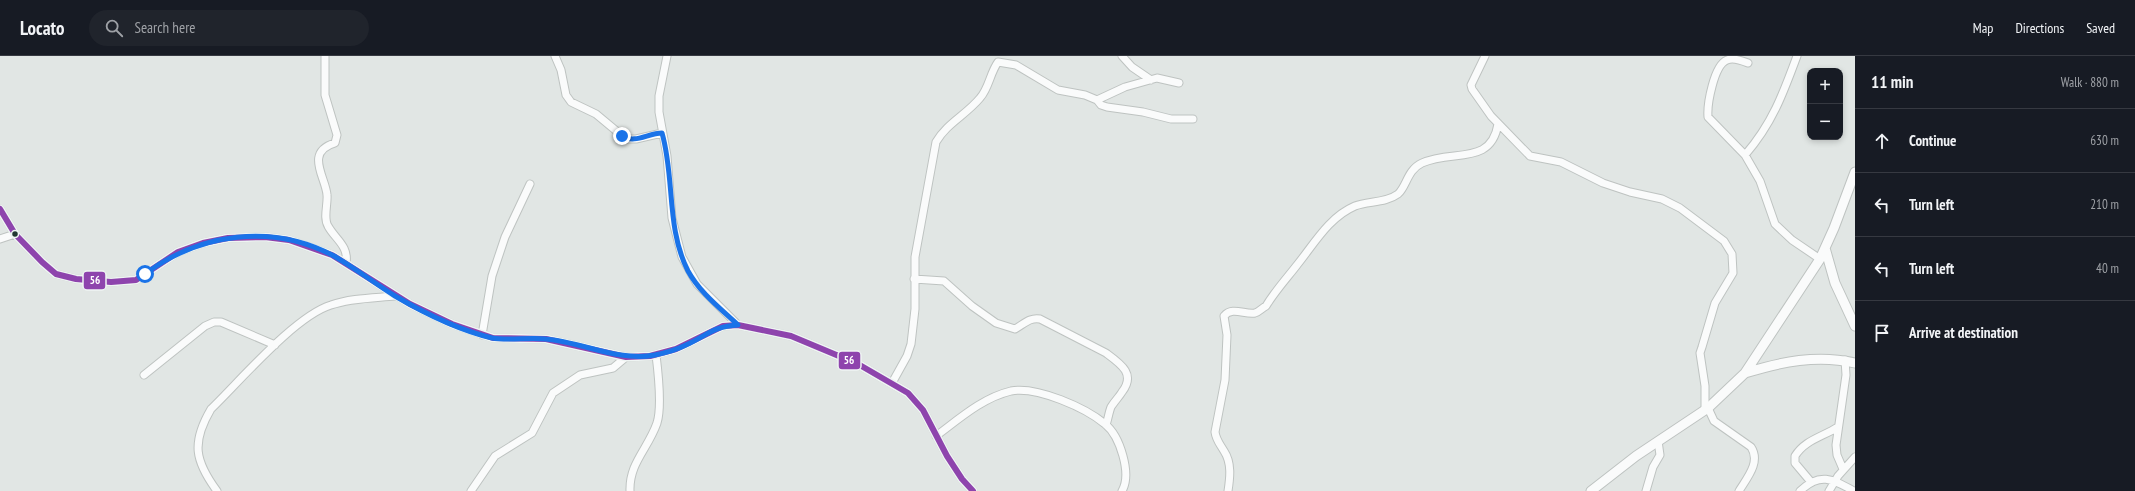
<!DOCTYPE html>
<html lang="en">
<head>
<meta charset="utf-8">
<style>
  body { margin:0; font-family:"PT Sans Narrow",sans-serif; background:#20242c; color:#f1f3f6 }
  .controls { position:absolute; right:12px; top:12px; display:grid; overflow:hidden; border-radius:8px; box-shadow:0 2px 6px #0003 }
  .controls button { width:36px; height:36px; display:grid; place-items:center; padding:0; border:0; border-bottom:1px solid #363941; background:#171b24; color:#f1f3f6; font:20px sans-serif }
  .stop { position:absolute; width:12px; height:12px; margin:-9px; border:3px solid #1a73e8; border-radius:50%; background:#fff }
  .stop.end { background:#1a73e8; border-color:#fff; box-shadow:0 1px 4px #0008 }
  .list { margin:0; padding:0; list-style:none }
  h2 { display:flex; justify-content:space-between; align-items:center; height:52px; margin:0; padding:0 16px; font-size:17px }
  h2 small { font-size:13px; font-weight:400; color:#9ea1a6 }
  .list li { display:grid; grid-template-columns:26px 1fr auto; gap:12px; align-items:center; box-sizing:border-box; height:64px; padding:0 16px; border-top:1px solid #363941 }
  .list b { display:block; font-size:15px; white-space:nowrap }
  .list em { font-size:13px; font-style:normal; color:#9ea1a6 }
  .icon { flex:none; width:22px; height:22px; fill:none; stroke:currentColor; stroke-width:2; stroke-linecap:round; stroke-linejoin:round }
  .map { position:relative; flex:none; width:1855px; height:435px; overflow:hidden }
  header { display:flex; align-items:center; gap:24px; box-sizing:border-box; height:56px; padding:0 20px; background:#171b24; border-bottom:1px solid #363941 }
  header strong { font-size:19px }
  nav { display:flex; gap:22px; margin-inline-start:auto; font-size:14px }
  .search { width:280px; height:36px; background:#20242c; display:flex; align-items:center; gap:10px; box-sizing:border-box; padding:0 14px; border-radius:22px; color:#9ea1a6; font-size:15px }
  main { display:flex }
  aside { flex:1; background:#171b24 }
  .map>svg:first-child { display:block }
</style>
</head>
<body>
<header>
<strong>Locato</strong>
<div class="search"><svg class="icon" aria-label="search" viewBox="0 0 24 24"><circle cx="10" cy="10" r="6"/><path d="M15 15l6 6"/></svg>Search here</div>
<nav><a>Map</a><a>Directions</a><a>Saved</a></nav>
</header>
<main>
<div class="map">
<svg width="1855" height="435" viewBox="0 0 1855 435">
  <rect width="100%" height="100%" fill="#e1e6e4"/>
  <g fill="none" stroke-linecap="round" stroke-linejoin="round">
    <defs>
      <path id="minor" d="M325,0v39l12,40 -2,8c-31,9 -9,35 -8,52 1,9 -4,23 1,31 7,13 21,20 18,37
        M555,0l6,14 5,25 5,7 25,12 30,25h10l26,-6
        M667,0l-8,40v16l8,44 5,62 10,39 15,27 41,41
        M1122,0l10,11 19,13
        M1485,0l-14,29 1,4 19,27 39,40 31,6 42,21 27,9 32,7 18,9 44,33 8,13 1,19 -18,30 -13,44 -2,6 5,33v24
        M1748,7c-5,-2 -15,-6 -21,-3 -13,5 -20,44 -19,57l37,38 15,26 15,43 17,16 28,19
        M1097,44l4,5 6,2 36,5 28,7h22
        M1745,99c27,-31 38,-61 52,-99
        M0,153l15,25 27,28 14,12 20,5 35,3 25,-2 42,-28 25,-9 25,-5 37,-1 24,3 43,15 78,49 42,20 41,14 53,1 80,18 24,-1 26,-7 47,-23 15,-1 53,11 67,28 50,29 15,17 24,46 15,23 11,12
        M0,183l15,-5
        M914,223l30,2 28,25 24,17 19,6c9,-5 15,-12 25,-10l66,34c15,11 30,21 16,39 -3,5 -8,10 -11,15 -2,5 -3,12 -5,18
        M482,279l10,-59 13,-39 25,-53
        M144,319l61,-49 9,-4h7l54,23
        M892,327l15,-27 4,-12 4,-35v-52l21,-115c11,-19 30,-27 44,-44 9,-10 10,-25 18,-36l18,3 42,25 27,5 12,5 28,-13 32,-9 22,5
        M1708,352l6,13 37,26c10,15 -4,31 -12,44
        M936,380c23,-17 46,-38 75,-45 26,-5 75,17 94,33 15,12 27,50 17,67
        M1843,413l-6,-14 -1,-10 10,-70 -1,-15
        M1811,426l-16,-19v-7c10,-16 27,-19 43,-29
        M217,435c-22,-30 -26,-48 -6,-82 29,-28 84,-93 120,-104 20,-7 43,-7 64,-9
        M471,435l24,-35 37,-23 21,-40 27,-18 33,-7 13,-11
        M630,435c-1,-28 18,-42 27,-68 5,-16 1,-52 -1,-68
        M1228,435c2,-13 4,-28 -4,-40 -4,-7 -8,-11 -9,-19l10,-52 2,-45 -3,-19c8,-10 21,-1 31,-3 4,-1 7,-5 11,-7 9,-15 21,-28 31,-41 17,-21 32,-48 58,-59 13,-5 31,-3 43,-12 9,-8 9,-24 24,-31 31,-14 69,3 76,-39
        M1646,435l7,-24 7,-12 -2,-14
        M1800,435c20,-19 32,-12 54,0
        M1829,435l9,-15 17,-19"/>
      <path id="tertiary" d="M1825,192l10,35 20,43
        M1745,317c36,-11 72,-19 110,-10
        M1591,435l45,-35 72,-48 37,-35 75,-114 14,-31 21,-56"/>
    </defs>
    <use href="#minor" stroke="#bec3c1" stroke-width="9"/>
    <use href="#tertiary" stroke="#bec3c1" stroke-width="11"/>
    <use href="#minor" stroke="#fafbfb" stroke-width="7"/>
    <use href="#tertiary" stroke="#fafbfb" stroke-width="9"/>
    <defs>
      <path id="bus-1" d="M0,153l15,25 27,28 14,12 20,5 35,3 25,-2 42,-28 25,-9 25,-5 37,-1 24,3 43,15 78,49 42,20 41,14 53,1 80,18 24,-1 26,-7 47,-23 15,-1 53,11 67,28 50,29 15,17 24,46 15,23 11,12"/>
    </defs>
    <use href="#bus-1" stroke="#eff5f3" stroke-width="9"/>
    <use href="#bus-1" stroke="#8e44ad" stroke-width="6"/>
  </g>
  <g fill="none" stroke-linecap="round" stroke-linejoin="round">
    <path stroke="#1a73e8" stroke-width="5" d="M145,218c55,-41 127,-51 189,-18 21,12 40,27 61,40 29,17 64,34 97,42 17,3 36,-1 54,1 36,3 72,23 109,16 10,-2 21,-5 31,-10 20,-9 28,-19 52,-20 -17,-16 -38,-32 -50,-54 -22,-43 -13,-93 -26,-138 -14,0 -27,11 -40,3"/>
  </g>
  <circle fill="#223632" stroke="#eff5f3" stroke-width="1.5" cx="15" cy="178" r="3.5"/>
  <g stroke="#eff5f3" stroke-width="1.5">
    <rect x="83" y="215" width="23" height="19" rx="4" fill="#8e44ad"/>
    <rect x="838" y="295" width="23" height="19" rx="4" fill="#8e44ad"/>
  </g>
  <g font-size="11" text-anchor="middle" font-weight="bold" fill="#fff">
    <text x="95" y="228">56</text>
    <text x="849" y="308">56</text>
  </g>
</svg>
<div class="controls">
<button>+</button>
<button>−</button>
</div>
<div class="stop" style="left:145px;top:218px"></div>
<div class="stop end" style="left:622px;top:80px"></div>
</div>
<aside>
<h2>11 min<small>Walk · 880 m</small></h2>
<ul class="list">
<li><svg class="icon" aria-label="ahead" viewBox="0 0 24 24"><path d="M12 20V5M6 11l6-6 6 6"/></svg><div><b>Continue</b></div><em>630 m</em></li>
<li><svg class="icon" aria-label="left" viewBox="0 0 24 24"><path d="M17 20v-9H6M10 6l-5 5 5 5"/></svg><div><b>Turn left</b></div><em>210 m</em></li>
<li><svg class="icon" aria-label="left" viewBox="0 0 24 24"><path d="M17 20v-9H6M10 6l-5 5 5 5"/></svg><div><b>Turn left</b></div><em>40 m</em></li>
<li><svg class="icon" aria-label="arrive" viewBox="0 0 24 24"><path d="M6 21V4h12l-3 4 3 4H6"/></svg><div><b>Arrive at destination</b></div></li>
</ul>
</aside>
</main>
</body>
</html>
